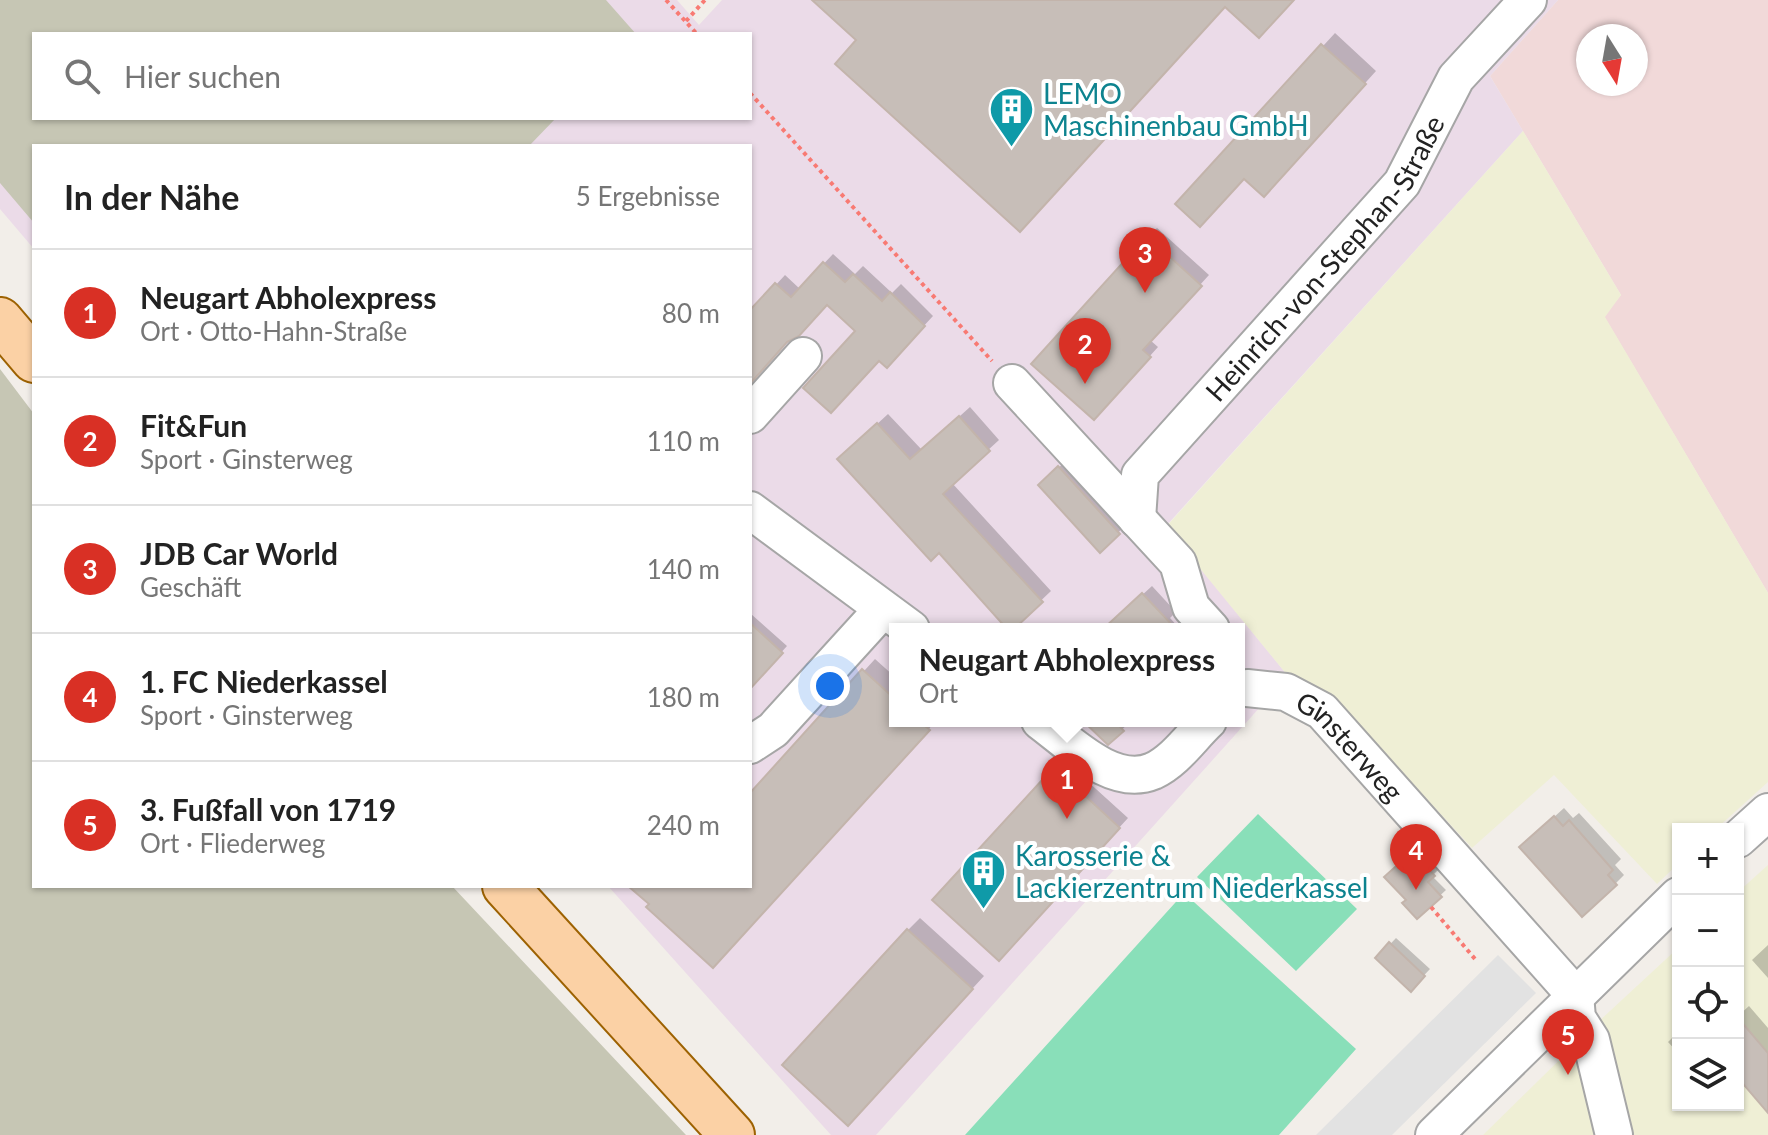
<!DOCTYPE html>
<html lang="de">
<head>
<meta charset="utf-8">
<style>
  body { margin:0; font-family:Lato,sans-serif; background:#f6f6f6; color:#222 }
  .controls { position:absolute; right:24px; bottom:24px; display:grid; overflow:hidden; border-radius:0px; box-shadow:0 2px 6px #0004 }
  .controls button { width:72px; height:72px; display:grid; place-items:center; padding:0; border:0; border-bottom:2px solid #e0e0e0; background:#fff; color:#222; font:40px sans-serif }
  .compass { position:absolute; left:1576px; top:24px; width:72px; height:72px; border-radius:50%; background:#fff; box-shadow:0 2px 6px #0004; rotate:169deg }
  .you { position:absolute; left:830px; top:686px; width:28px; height:28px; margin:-20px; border:6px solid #fff; border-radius:50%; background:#1a73e8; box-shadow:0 0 0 12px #1a73e833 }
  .badge { display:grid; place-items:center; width:52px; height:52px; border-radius:50%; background:#d93025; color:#fff; font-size:26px; font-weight:700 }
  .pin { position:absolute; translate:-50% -66px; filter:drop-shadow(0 2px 4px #0008) }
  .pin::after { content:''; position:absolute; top:42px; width:28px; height:24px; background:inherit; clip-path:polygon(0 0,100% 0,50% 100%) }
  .popup { position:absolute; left:889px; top:623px; width:356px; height:104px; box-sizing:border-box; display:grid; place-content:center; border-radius:0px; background:#fff; filter:drop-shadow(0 2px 6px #0005); font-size:26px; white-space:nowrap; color:#767676 }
  .popup b { font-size:30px; color:#222 }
  .popup::after { content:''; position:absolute; left:50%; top:100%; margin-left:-16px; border:16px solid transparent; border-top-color:#fff }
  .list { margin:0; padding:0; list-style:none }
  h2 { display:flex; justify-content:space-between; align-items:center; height:104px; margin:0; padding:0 32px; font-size:34px }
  h2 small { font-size:26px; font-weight:400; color:#767676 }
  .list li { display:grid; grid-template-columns:52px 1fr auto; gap:24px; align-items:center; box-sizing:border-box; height:128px; padding:0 32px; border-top:2px solid #e0e0e0 }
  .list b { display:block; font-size:30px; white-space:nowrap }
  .list p { margin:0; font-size:26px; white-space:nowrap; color:#767676 }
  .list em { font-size:26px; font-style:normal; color:#767676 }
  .icon { flex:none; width:44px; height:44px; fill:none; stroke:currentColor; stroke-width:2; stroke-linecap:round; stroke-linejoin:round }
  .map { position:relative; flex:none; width:1768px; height:1135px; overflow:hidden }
  .search { position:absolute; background:#fff; box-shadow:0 2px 6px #0004; left:32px; top:32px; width:720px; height:88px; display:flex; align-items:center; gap:20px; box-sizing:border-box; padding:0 28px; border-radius:0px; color:#767676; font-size:30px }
  .panel { position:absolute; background:#fff; box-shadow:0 2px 6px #0004; left:32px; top:144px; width:720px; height:744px; border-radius:0px }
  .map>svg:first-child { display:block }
</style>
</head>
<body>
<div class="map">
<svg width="1768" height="1135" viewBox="0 0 1768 1135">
  <rect width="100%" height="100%" fill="#f2eee9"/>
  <path fill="#f1d9d9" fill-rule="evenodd" d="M1558,0h210v593l-164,-277 17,-21 -131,-219zM1588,36h48v48h-48z"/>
  <path fill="#ebdbe8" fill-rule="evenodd" d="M0,0h677l22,25 23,-25h836l-68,76 33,55 -357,395 122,150 -412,459h-45l-223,-249h142v-740h-716v103l-34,-40zM34,34h716v84h-716zM895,629h344v92h-344z"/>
  <path fill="#c6c6b4" d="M0,0h606l30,34h-602v84h522l-27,28h-495v77l-34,-40z
    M0,369l34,45v472h418l234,249h-686z"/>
  <path fill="#efefd5" d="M1523,131l98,164 -16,22 163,276v189l-52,47h-38v35l-21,20 -103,-109 -82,73 -143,-155 -41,-17 -122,-149z
    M1768,865v270h-285l114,-112 81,-75v157h60v-213z"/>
  <path fill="#89dfb9" d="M1258,814l99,95 -61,62 -99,-94z
    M1184,893l172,156 -77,86h-314z"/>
  <path fill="#e2e2e2" d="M1498,955l38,38 -144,142h-76z"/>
  <path fill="#0003" d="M1335,33l41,38 -100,111 -32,-5 -66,27z
    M1157,228l52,47 -59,65 8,7 -55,61 45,-171z
    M833,254l22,20 8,-8 29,27 9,-9 32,32 -37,40 -38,-25 -31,-28 -39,36 -38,43v-69l35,-38 15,14z
    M970,407l29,33 -47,43 99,108 -40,38 -161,-180 38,-35 34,36z
    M1068,459l60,64 -28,27 -60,-65z
    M1152,586l24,26 -6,6 10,11h-75z
    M751,614l36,32 -37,41v-72z
    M875,659l20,18v44h41l-211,233 -73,-50 -21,-18h119v-90z
    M1086,721h39l3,3 -20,18z
    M1064,760l64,58 -120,131 47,-181z
    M1564,808l9,10 6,-5 42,46 -6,6 9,10 -9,9 -84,-46z
    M1420,847l19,22 -7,7 14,14 -29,27 -9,-17 -21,-23z
    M920,918l64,58 -124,135 48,-181z
    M1396,938l34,31 -19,20 -34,-31z
    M1768,945v33l-16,-18z
    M1749,1006l19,22v82l-30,-35v-59z
    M1678,1032v21l-10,-11z"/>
  <path fill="#c7beb8" stroke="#c3b4ab" stroke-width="2" d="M812,0h482l-35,38 -34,-31 -205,225 -185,-168 21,-24z
    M1321,44l45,40 -102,113 -20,-18 -44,48 -25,-23z
    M1147,236l55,50 -59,64 8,7 -57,63 -63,-56z
    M823,262l22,20 8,-8 29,27 8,-9 35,34 -38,42 -8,-7 -48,52 -28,-25 52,-57 -28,-26 -28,31 -12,6 -37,42v-74l25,-27 16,14z
    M959,416l31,35 -47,43 100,108 -29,27h-7l-68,-76 -8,8 -94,-102 40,-36 33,36z
    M1058,466l62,68 -20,19 -62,-68z
    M1142,593l34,36h-73z
    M750,623l33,30 -33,36z
    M862,669l33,30v22h24l11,9 -217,238 -67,-61 3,-3 -21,-18h122v-93z
    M1083,721h32l9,10 -16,14z
    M1054,767l66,61 -121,133 -67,-61z
    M1554,816l9,10 6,-6 44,50 -5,5 9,10 -35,32 -63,-70z
    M1413,851l22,25 -7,6 14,15 -25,22 -15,-16 4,-3 -22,-23z
    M907,929l66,60 -125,137 -66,-61z
    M1389,942l36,34 -14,16 -36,-34z
    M1738,1018l30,35v60l-30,-35z"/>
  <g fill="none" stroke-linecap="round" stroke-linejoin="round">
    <defs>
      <g id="minor">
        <path d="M1012,383l166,180 13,44 20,22"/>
        <path d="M750,415l53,-59"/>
        <path d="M750,510l161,119"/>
        <path id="s1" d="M1137,519l3,-44 262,-292 54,-105 72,-78"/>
        <path id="s2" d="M1247,688l39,4 36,19 253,284 2,23 14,22 23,95"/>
        <path d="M1040,721c30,22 73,67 113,50 22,-10 38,-34 55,-50"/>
        <path d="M750,745l23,-15 110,-121"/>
        <path d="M1738,839l30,-27"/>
        <path d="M1434,1135l244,-239"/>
      </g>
      <path id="major" d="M0,320l34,40
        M505,886l227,249"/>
    </defs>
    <use href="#minor" stroke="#a6a6a6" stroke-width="40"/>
    <use href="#major" stroke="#9d6202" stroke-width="48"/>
    <path stroke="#f87a73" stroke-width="4" stroke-dasharray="4 4" stroke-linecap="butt" d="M666,0l31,34
      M686,21l19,-21
      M750,93l242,268
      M1431,907l44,52"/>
    <use href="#minor" stroke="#fff" stroke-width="36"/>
    <use href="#major" stroke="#fbd1a5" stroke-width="44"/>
  </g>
  <defs>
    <symbol id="building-pin" viewBox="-11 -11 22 30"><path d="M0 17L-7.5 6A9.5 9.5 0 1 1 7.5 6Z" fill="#0f9aa8" stroke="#fff"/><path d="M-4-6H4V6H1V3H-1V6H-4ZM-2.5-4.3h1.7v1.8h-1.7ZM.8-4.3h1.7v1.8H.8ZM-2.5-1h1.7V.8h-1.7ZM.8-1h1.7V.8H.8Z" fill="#fff"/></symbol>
  </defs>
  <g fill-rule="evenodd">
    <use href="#building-pin" x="986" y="84" width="51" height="69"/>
    <use href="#building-pin" x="958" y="846" width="51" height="69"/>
  </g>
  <g text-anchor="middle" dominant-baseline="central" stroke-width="8" stroke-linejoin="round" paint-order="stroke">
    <g font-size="28" fill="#0d838f" stroke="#fff" text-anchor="start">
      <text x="1043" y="93">LEMO<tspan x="1043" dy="32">Maschinenbau GmbH</tspan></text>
      <text x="1015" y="855">Karosserie &amp;<tspan x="1015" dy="32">Lackierzentrum Niederkassel</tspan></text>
    </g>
    <g font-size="28" fill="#222" stroke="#fff">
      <text stroke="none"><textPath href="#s1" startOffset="330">Heinrich-von-Stephan-Straße</textPath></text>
      <text stroke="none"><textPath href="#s2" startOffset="124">Ginsterweg</textPath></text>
    </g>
  </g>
</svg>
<div class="controls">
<button>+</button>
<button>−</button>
<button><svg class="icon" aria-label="locate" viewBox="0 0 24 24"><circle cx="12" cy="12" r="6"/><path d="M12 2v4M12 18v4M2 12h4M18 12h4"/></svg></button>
<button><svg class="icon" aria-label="layers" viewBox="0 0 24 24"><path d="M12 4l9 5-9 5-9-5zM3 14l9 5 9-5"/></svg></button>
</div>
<svg class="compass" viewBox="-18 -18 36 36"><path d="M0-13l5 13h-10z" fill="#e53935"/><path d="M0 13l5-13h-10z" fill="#767676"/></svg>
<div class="you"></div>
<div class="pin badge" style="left:1067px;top:819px">1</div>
<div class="popup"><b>Neugart Abholexpress</b>Ort</div>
<div class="pin badge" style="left:1085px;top:384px">2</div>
<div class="pin badge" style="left:1145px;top:293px">3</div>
<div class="pin badge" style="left:1416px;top:890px">4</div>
<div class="pin badge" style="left:1568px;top:1075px">5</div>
<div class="search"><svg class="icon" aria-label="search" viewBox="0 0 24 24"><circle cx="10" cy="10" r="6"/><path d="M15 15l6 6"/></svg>Hier suchen</div>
<section class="panel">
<h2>In der Nähe<small>5 Ergebnisse</small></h2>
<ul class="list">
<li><span class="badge">1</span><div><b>Neugart Abholexpress</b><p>Ort · Otto-Hahn-Straße</p></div><em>80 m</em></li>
<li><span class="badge">2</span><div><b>Fit&amp;Fun</b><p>Sport · Ginsterweg</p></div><em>110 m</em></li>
<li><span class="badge">3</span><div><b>JDB Car World</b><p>Geschäft</p></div><em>140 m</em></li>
<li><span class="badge">4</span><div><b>1. FC Niederkassel</b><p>Sport · Ginsterweg</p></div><em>180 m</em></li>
<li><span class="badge">5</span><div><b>3. Fußfall von 1719</b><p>Ort · Fliederweg</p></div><em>240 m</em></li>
</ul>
</section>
</div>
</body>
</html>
